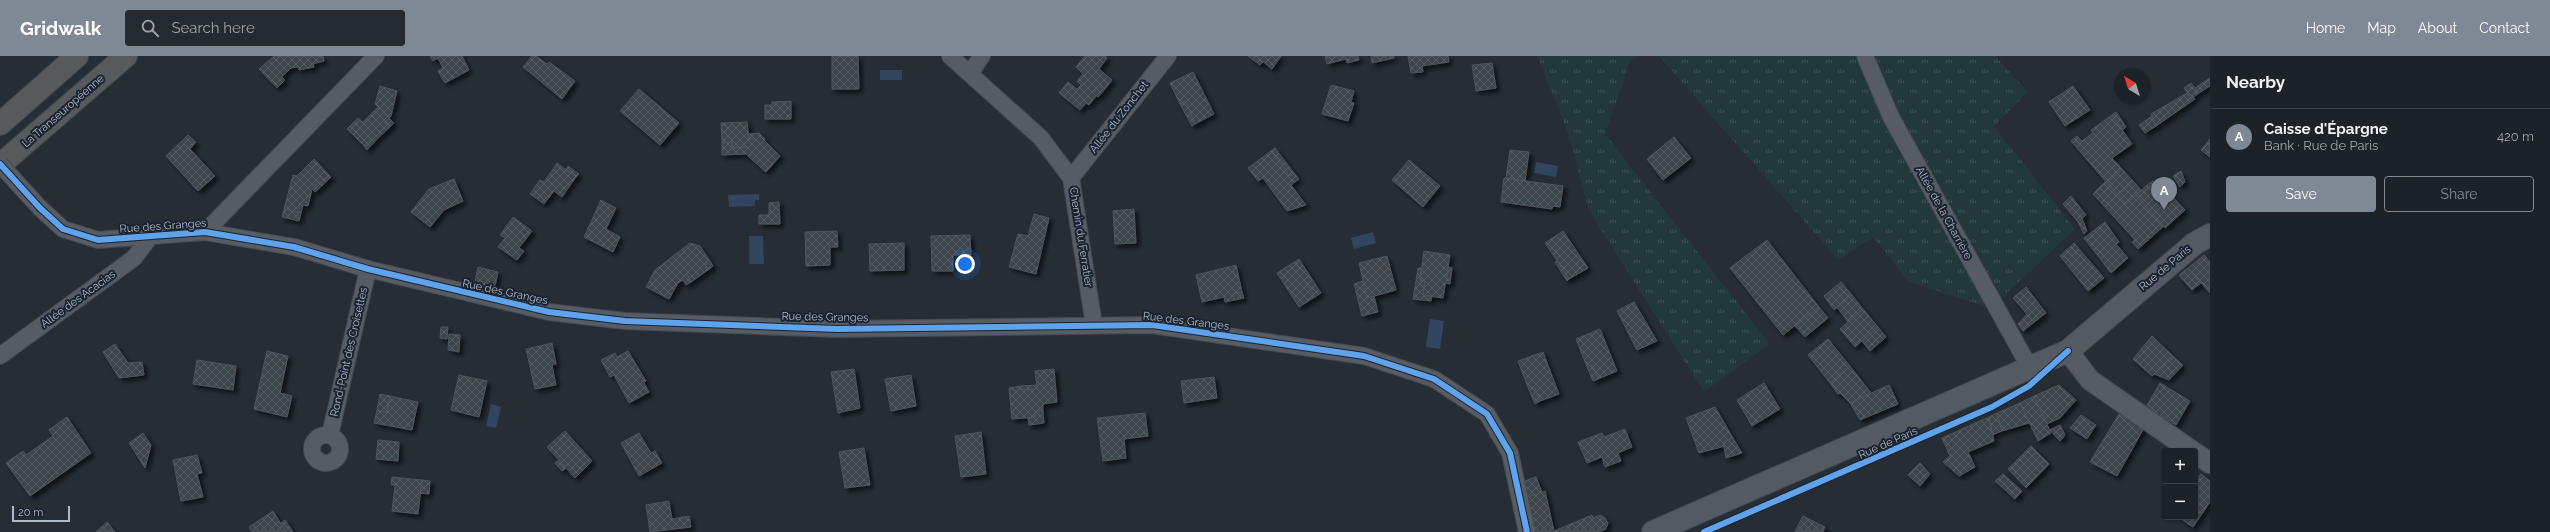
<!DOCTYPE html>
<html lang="en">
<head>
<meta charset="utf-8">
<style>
  body { margin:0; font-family:Raleway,sans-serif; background:#252a30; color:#f1f3f6 }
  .controls { position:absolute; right:12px; bottom:12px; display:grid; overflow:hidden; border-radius:4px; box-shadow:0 1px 3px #0004 }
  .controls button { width:36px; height:36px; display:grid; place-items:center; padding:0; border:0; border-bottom:1px solid #3a3f45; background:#1c2228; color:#f1f3f6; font:20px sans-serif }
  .compass { position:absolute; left:2114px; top:12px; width:36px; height:36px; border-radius:50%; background:#1c2228; box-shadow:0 1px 3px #0004; rotate:322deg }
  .scale { position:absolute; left:12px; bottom:10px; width:58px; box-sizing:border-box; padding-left:4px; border:2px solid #afb9c8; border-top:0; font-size:11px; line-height:14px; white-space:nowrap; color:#afb9c8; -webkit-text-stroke:3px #1a2330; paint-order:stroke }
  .you { position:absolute; left:965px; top:208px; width:14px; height:14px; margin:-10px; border:3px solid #fff; border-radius:50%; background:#1a73e8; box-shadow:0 0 0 6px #1a73e833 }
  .badge { display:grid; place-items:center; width:26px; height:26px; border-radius:50%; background:#7f8895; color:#fff; font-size:13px; font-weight:700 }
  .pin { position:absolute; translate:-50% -33px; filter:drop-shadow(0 1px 2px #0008) }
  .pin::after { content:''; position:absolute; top:21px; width:14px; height:12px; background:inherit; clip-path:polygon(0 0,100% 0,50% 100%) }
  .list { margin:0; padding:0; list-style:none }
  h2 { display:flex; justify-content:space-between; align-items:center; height:52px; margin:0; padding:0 16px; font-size:17px }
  h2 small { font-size:13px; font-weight:400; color:#a0a4a8 }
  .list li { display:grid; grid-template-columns:26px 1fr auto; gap:12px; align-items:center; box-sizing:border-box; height:56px; padding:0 16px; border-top:1px solid #3a3f45 }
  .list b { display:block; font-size:15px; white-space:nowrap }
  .list p { margin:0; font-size:13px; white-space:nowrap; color:#a0a4a8 }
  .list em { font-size:13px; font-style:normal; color:#a0a4a8 }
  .actions { display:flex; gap:8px; padding:12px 16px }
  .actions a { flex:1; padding:9px 0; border:1px solid #7f8895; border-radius:4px; text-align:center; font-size:14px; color:#7f8895 }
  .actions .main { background:#7f8895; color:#fff }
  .icon { flex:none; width:22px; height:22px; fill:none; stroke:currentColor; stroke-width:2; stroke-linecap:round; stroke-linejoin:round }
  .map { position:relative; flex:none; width:2210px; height:476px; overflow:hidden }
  header { display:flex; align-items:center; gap:24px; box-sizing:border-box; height:56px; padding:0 20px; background:#7f8895; color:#fff }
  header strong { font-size:19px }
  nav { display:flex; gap:22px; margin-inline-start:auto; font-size:14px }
  .search { width:280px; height:36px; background:#252a30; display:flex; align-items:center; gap:10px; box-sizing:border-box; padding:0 14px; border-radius:4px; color:#a0a4a8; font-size:15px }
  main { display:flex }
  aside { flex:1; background:#1c2228 }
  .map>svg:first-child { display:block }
</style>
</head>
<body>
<header>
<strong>Gridwalk</strong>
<div class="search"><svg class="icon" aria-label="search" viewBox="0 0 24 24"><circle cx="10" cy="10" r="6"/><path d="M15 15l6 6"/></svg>Search here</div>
<nav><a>Home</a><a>Map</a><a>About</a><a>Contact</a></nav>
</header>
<main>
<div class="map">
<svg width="2210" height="476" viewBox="0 0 2210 476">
  <defs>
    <pattern id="grass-tufts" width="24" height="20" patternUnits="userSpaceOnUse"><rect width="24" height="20" fill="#23383b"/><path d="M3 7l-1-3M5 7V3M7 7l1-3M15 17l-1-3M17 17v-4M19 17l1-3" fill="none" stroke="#405356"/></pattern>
    <pattern id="building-cross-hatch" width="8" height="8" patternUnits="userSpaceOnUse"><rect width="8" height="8" fill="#3e444b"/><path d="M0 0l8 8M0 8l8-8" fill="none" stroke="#575d63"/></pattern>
    <filter id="shadow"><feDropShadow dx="3.5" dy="3.5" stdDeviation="2" flood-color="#0009"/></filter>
  </defs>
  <rect width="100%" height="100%" fill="#262d35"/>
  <path fill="url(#grass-tufts)" d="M1537,0h101l-8,6 -25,72 165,210 -66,48 -115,-181 -22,-81z
    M1659,0h336l33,36 -34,34 81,103 -84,79 -82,-26 -36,-45 -35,23z"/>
  <path fill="#324560" d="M880,14h22v10h-22z
    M1536,106l22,4 -2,11 -22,-4z
    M759,138v6h-4v6l-26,1 -1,-12z
    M1373,176l3,11 -22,6 -3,-11z
    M749,180h14l1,28h-15z
    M1430,263l14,2 -4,28 -14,-2z
    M491,348l10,3 -5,21 -10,-2z"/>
  <path fill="url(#building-cross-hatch)" stroke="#4e545e" filter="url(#shadow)" d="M274,0h49l1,5 -11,3 1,3 -15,3 -1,-3 -7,1 -9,9 3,3 -8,8 -18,-19z
    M430,0h32l7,14 -24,13 -7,-12 5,-3 -5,-10 -5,3z
    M532,0h4l11,8 2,-2 26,19 -13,18 -39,-32z
    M832,0h26l1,33h-27z
    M1085,0h20l2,2 -8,11 13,11 -7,9 -6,-4 -6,8 3,3 -7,9 -3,-2 -6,7 -21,-17 9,-11 9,7 4,-4 -4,-4 6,-7 -7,-7z
    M1248,0h8l7,6 -3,3z
    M1256,0h25l-9,13z
    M1325,0h33l1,4 -12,3 -1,-4 -19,5z
    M1371,0h23v2l-22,5z
    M1408,0h40l1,6 -27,4 1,6 -12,1z
    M1492,7l4,25 -20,3 -4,-26z
    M1193,16l21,42 -19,10 -9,-23 -6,3 -10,-21z
    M2210,22v8l-11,7 -4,-5z
    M2191,27l8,10 -8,6 -7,-11z
    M1099,29l6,4 -7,8 -5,-4z
    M1331,29l23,6 -3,11 3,1 -6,18 -26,-7z
    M380,30l17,5 -6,25 -6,7 4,5 -11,10 -3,-3 -11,11 -17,-17 11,-11 5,4 15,-15 -3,-3z
    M2073,30l17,24 -25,16 -16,-24z
    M639,33l40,34 -19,22 -40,-34z
    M2187,37l4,6 2,-2 2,2 -39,27 -5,-12z
    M791,45v18h-26v-14h7v-3z
    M1186,45l9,23 -3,2 -12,-22z
    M2116,56l10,15 -4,3 -10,-15z
    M2112,59l20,29 -20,14 10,11 -15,14 -36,-42 6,-5 5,5 11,-8 -2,-3z
    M2152,60l4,10 -11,7 -6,-8z
    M389,62l5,5 -5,5 -4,-5z
    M747,66l2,17h6l6,5 3,-4 16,16 -14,16 -17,-15 4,-4 -6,-6 -15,1v-6l-10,1 -1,-20z
    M759,77l6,6 -4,5 -6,-5h-6l-1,-5z
    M188,79l8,7 -6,7 25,27 -17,15 -32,-35z
    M375,79l3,3 -11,12 -3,-4z
    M1674,81l17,21 -28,22 -16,-21z
    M2210,83v18l-9,-7z
    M732,86v6l15,-1 6,6 -4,4 -3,-3 -24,1v-12z
    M1275,92l19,25 -4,3 -19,-25z
    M1510,94l19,2 -4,29 -19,-3z
    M1271,95l19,25 4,-3 5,6 -8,6 15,20 -19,6 -24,-33 -5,3 -10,-13z
    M314,103l17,18 -8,8 -4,-3 -7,7 -4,17 -5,-1 -2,8 -17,-4 9,-34 4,1z
    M1409,104l31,26 -17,21 -31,-27z
    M557,107l19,14 -14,20 -8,-6 -10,13 -14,-10 10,-14 4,2z
    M568,110l11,8 -3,3 -10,-7z
    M2122,113l11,12 -15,14 -11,-12z
    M2181,115l4,11 -5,5 -7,-11z
    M1504,122l59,8 -3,21 -7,-1 -1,3 -51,-7z
    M454,123l9,22 -19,9 -14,17 -19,-15 18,-23z
    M2106,125l20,23 10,-9 28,31 -26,23 -6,-7 3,-2 -42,-46z
    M2133,125l8,9 -15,14 -8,-9z
    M2153,125l13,14 -5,5 -14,-15z
    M319,126l4,3 -8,7 -3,-3z
    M2147,129l14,15 8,-7 16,17 -20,18 -29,-33z
    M2071,140l15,19 -8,7 -15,-18z
    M601,144l15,8 -10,21 14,8 -7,15 -29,-15z
    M779,146l1,22h-21v-9h10v-12z
    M284,153l17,4 -2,8 -17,-4z
    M1134,153l2,34 -21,1 -2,-33z
    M1034,158l15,4 -13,56 -27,-7 9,-33 10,2z
    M513,161l19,14 -13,17 5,3 -7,9 -19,-13 7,-9 -5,-3z
    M2082,162l5,13 -3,3 -6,-12z
    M2105,166l14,20 -3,2 12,14 -17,15 -27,-35z
    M837,175l1,16h-8v18l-24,1 -1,-34z
    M1563,175l25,37 -19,11 -24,-36z
    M970,179l1,20h-18v16h-21l-1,-35z
    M1767,184l52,67 -36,28 -53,-67z
    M690,187l10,3 8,12 -3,9 3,3 -17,12 -4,-8 -5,4 1,2 -5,3 -9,16 -23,-12 9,-17z
    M904,187v27l-34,1 -1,-27z
    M2074,187l30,35 -16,13 -28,-35z
    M1424,195l26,4 -7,43 -20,-3 2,-14 -5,-1z
    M2204,199l6,7v31l-22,-25z
    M1387,200l9,34 -29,8 -8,-35z
    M708,202l5,8 -5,4 -3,-3z
    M1299,203l11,17 -6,4 11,17 -16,10 -22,-34z
    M1558,205l11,18 -2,2 -12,-19z
    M1236,209l6,27 -9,2 1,6 -9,2 -1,-5 -22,5 -6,-27z
    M478,211l20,5 -4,19 -20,-5z
    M1448,211l4,1 -2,16 -4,-1z
    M1418,212h3l-1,12 5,1 -2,14 9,1 -1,5 -18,-2z
    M2188,212l13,15 -9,7 -13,-15z
    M687,218l4,8 -5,3 -4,-7z
    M1310,220l11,17 -6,4 -11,-17z
    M1363,225l4,17 7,-2 4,16 -16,4 -8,-32z
    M1841,226l11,13 -18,15 -10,-14z
    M2026,231l20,26 -23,18 -5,-7 9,-10 -14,-16z
    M1242,236l2,6 -10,2 -1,-6z
    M1852,239l11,14 -15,13 -11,-15z
    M1634,246l23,39 -20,9 -20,-39z
    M1819,251l9,11 -23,19 -10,-11z
    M1863,253l15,18 -23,20 -15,-18z
    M441,271h7l-1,12 -7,-1z
    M1878,271l8,10 -16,14 -8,-10z
    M1600,273l17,42 -19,8 -5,-14 -6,2 -11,-28z
    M449,278l11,1 -1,17 -11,-2z
    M2152,280l22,21 -22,19 -19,-17z
    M1828,283l22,27 -20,17 -22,-28z
    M552,287l4,21 -4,1 4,20 -21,4 -9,-40z
    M115,288l13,19 14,-1 2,13 -25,3 -16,-26z
    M267,295l21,5 -8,37 12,3 -5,21 -33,-8z
    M628,295l18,30 -2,2 5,9 -20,11 -15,-28 -4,2 -9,-17 14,-7 2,4z
    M1543,296l16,42 -19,7 -5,-13 -6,2 -11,-29z
    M2174,301l9,8 -14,15 -15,-6z
    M197,304l39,6 -3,24 -40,-6z
    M1593,309l5,14 -5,2 -6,-14z
    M1850,310l21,27 -21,10 -10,-10 -2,1 -8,-11z
    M854,313l6,39 -22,5 -7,-41z
    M1054,313l3,33 -14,2v7l-8,1v5l-23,2 -3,-31 12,-2v4l16,-1 -2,-18z
    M459,319l28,6 -8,36 -28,-7z
    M911,319l5,31 -25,5 -6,-32z
    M1214,321l3,21 -33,5 -3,-22z
    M1764,327l16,26 -28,17 -15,-26z
    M2160,327l30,18 -14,24 -30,-18z
    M1037,329v4l-16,1v-4z
    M1889,329l9,19 -38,16 -10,-17z
    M2059,329l17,15 -16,18 -13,6 -13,-28z
    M1535,332l5,13 -5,3 -6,-14z
    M380,338l10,2 -3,16 -10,-2z
    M390,340l28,6 -6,28 -38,-7 3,-13 10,2z
    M2034,340l17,37 -13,8 -18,-38z
    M2020,347l9,20 -27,8 -5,-18z
    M1715,351l18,31 -10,4 2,4 -26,7 -13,-35z
    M1043,355l1,12 -15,2 -1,-7 7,-1v-5z
    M1145,357l3,23 -24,3 2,19 -23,3 -6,-43z
    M1997,357l5,18 -10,4 -3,-18z
    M2119,358l25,14 -27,48 -27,-14z
    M2081,359l15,10 -9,14 -17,-11z
    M67,361l24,36 -61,43 -24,-33 17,-12 3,4 27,-19 -4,-6z
    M1989,361l5,24 -26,11 7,15 -16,9 -16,-14 7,-6 -8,-18z
    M2060,369l5,10 -5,6 -10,-11z
    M1625,373l7,18 -14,6 3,8 -16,6 -3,-10 -15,6 -9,-21 24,-9 2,4z
    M565,375l27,30 -17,17 -28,-31z
    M981,376l5,42 -25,3 -6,-41z
    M143,377l8,12 -6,23 -16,-25z
    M639,377l12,20 4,-2 7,12 -23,13 -18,-33z
    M1733,382l9,15 -16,5 -3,-16z
    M378,384l21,2 -1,19 -22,-2z
    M2031,390l18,18 -23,24 -18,-19z
    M864,392l6,37 -25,3 -6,-36z
    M197,399l5,18 -5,1 6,23 -22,4 -8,-41z
    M559,404l7,8 -4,3 -7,-8z
    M1920,407l10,11 -10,12 -12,-11z
    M2003,418l19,17 -7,8 -20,-18z
    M2201,418l9,7v21l-17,25 -15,-10h17v-36z
    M392,421l30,3 -4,34 -26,-3 3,-26h-4z
    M1536,421l6,15 -16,6 -4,-16z
    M422,424l8,1 -1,13 -9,-1z
    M1545,435l9,40 38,-16 1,3 7,-3 5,3 3,5 -2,6 -7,3h-66l-7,-34z
    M669,445l3,18 17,-3 2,11 -41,5 -4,-27z
    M273,455l13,21h-34l-3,-5z
    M1803,460l22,11 -2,5h-28z
    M285,464l8,12h-7l-5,-9z
    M107,466l8,10h-19z"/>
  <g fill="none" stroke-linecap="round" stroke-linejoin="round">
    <defs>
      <path id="minor" d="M950,0l91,82 30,40 23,147
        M1865,0l26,61 139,251
        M970,17l12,-17
        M1071,122l97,-122
        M40,152l23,21 35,11 107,-8 89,15 74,22 181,43 76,9 212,8 315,-4 212,31 70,23 53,35 23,39 17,79
        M205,176l171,-176
        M0,300l134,-98 16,-21
        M312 393a14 14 0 1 1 28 0a14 14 0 1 1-28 0Z
        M330,379l38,-166"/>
      <path id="tertiary" d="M2068,295l22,29 102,71
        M2195,397l15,10"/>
      <path id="secondary" d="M1653,476l415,-181 126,-107 16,-9"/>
      <path id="motorway" d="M0,68l77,-68
        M0,109l126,-109"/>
    </defs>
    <use href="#minor" stroke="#444950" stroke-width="18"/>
    <use href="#tertiary" stroke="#444950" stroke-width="22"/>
    <use href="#secondary" stroke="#444950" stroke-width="24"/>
    <use href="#motorway" stroke="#434951" stroke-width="24"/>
    <use href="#minor" stroke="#565b64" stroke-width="16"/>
    <use href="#tertiary" stroke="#565b64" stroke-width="20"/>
    <use href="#secondary" stroke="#555a62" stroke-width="22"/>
    <use href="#motorway" stroke="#575a5c" stroke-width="22"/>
    <defs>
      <path id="minor-bridge" d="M0,108l40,44"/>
    </defs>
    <use href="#minor-bridge" stroke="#444950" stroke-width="18" stroke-linecap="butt"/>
    <use href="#minor-bridge" stroke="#565b64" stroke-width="16"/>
    <defs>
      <path id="cycleway" d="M0,108l40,44 23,21 35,11 107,-8 89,15 74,22 181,43 76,9 212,8 315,-4 212,31 70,23 53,35 23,39 17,79
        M1704,476l288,-125 37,-21 39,-35"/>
    </defs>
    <use href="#cycleway" stroke="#1a2330" stroke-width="8"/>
    <use href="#cycleway" stroke="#60a3ed" stroke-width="6"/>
  </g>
  <g text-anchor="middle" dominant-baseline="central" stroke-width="4" stroke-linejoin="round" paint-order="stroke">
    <g font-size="11" fill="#afb9c8" stroke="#1a2330">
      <text transform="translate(63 55) rotate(-41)">La Transeuropéenne</text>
      <text transform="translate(1119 61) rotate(-52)">Allée du Zonchet</text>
      <text transform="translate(1944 157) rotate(61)">Allée de la Charrière</text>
      <text transform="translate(163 170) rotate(-4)">Rue des Granges</text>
      <text transform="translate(1081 181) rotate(81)">Chemin du Ferratier</text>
      <text transform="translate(2165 212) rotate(-40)">Rue de Paris</text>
      <text transform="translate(505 236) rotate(12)">Rue des Granges</text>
      <text transform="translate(78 243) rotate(-36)">Allée des Acacias</text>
      <text transform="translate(825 261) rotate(1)">Rue des Granges</text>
      <text transform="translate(1186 265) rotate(7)">Rue des Granges</text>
      <text transform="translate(349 296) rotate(-77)">Rond-Point des Croisettes</text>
      <text transform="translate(1888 387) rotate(-24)">Rue de Paris</text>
    </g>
  </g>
</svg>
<div class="controls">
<button>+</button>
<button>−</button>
</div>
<svg class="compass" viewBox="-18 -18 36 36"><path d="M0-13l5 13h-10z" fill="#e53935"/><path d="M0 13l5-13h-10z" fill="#a0a4a8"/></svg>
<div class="scale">20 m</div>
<div class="you"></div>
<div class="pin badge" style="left:2164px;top:154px">A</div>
</div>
<aside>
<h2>Nearby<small></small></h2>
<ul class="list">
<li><span class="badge">A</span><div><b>Caisse d'Épargne</b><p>Bank · Rue de Paris</p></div><em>420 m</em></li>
</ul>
<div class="actions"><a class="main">Save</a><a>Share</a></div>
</aside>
</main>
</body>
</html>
